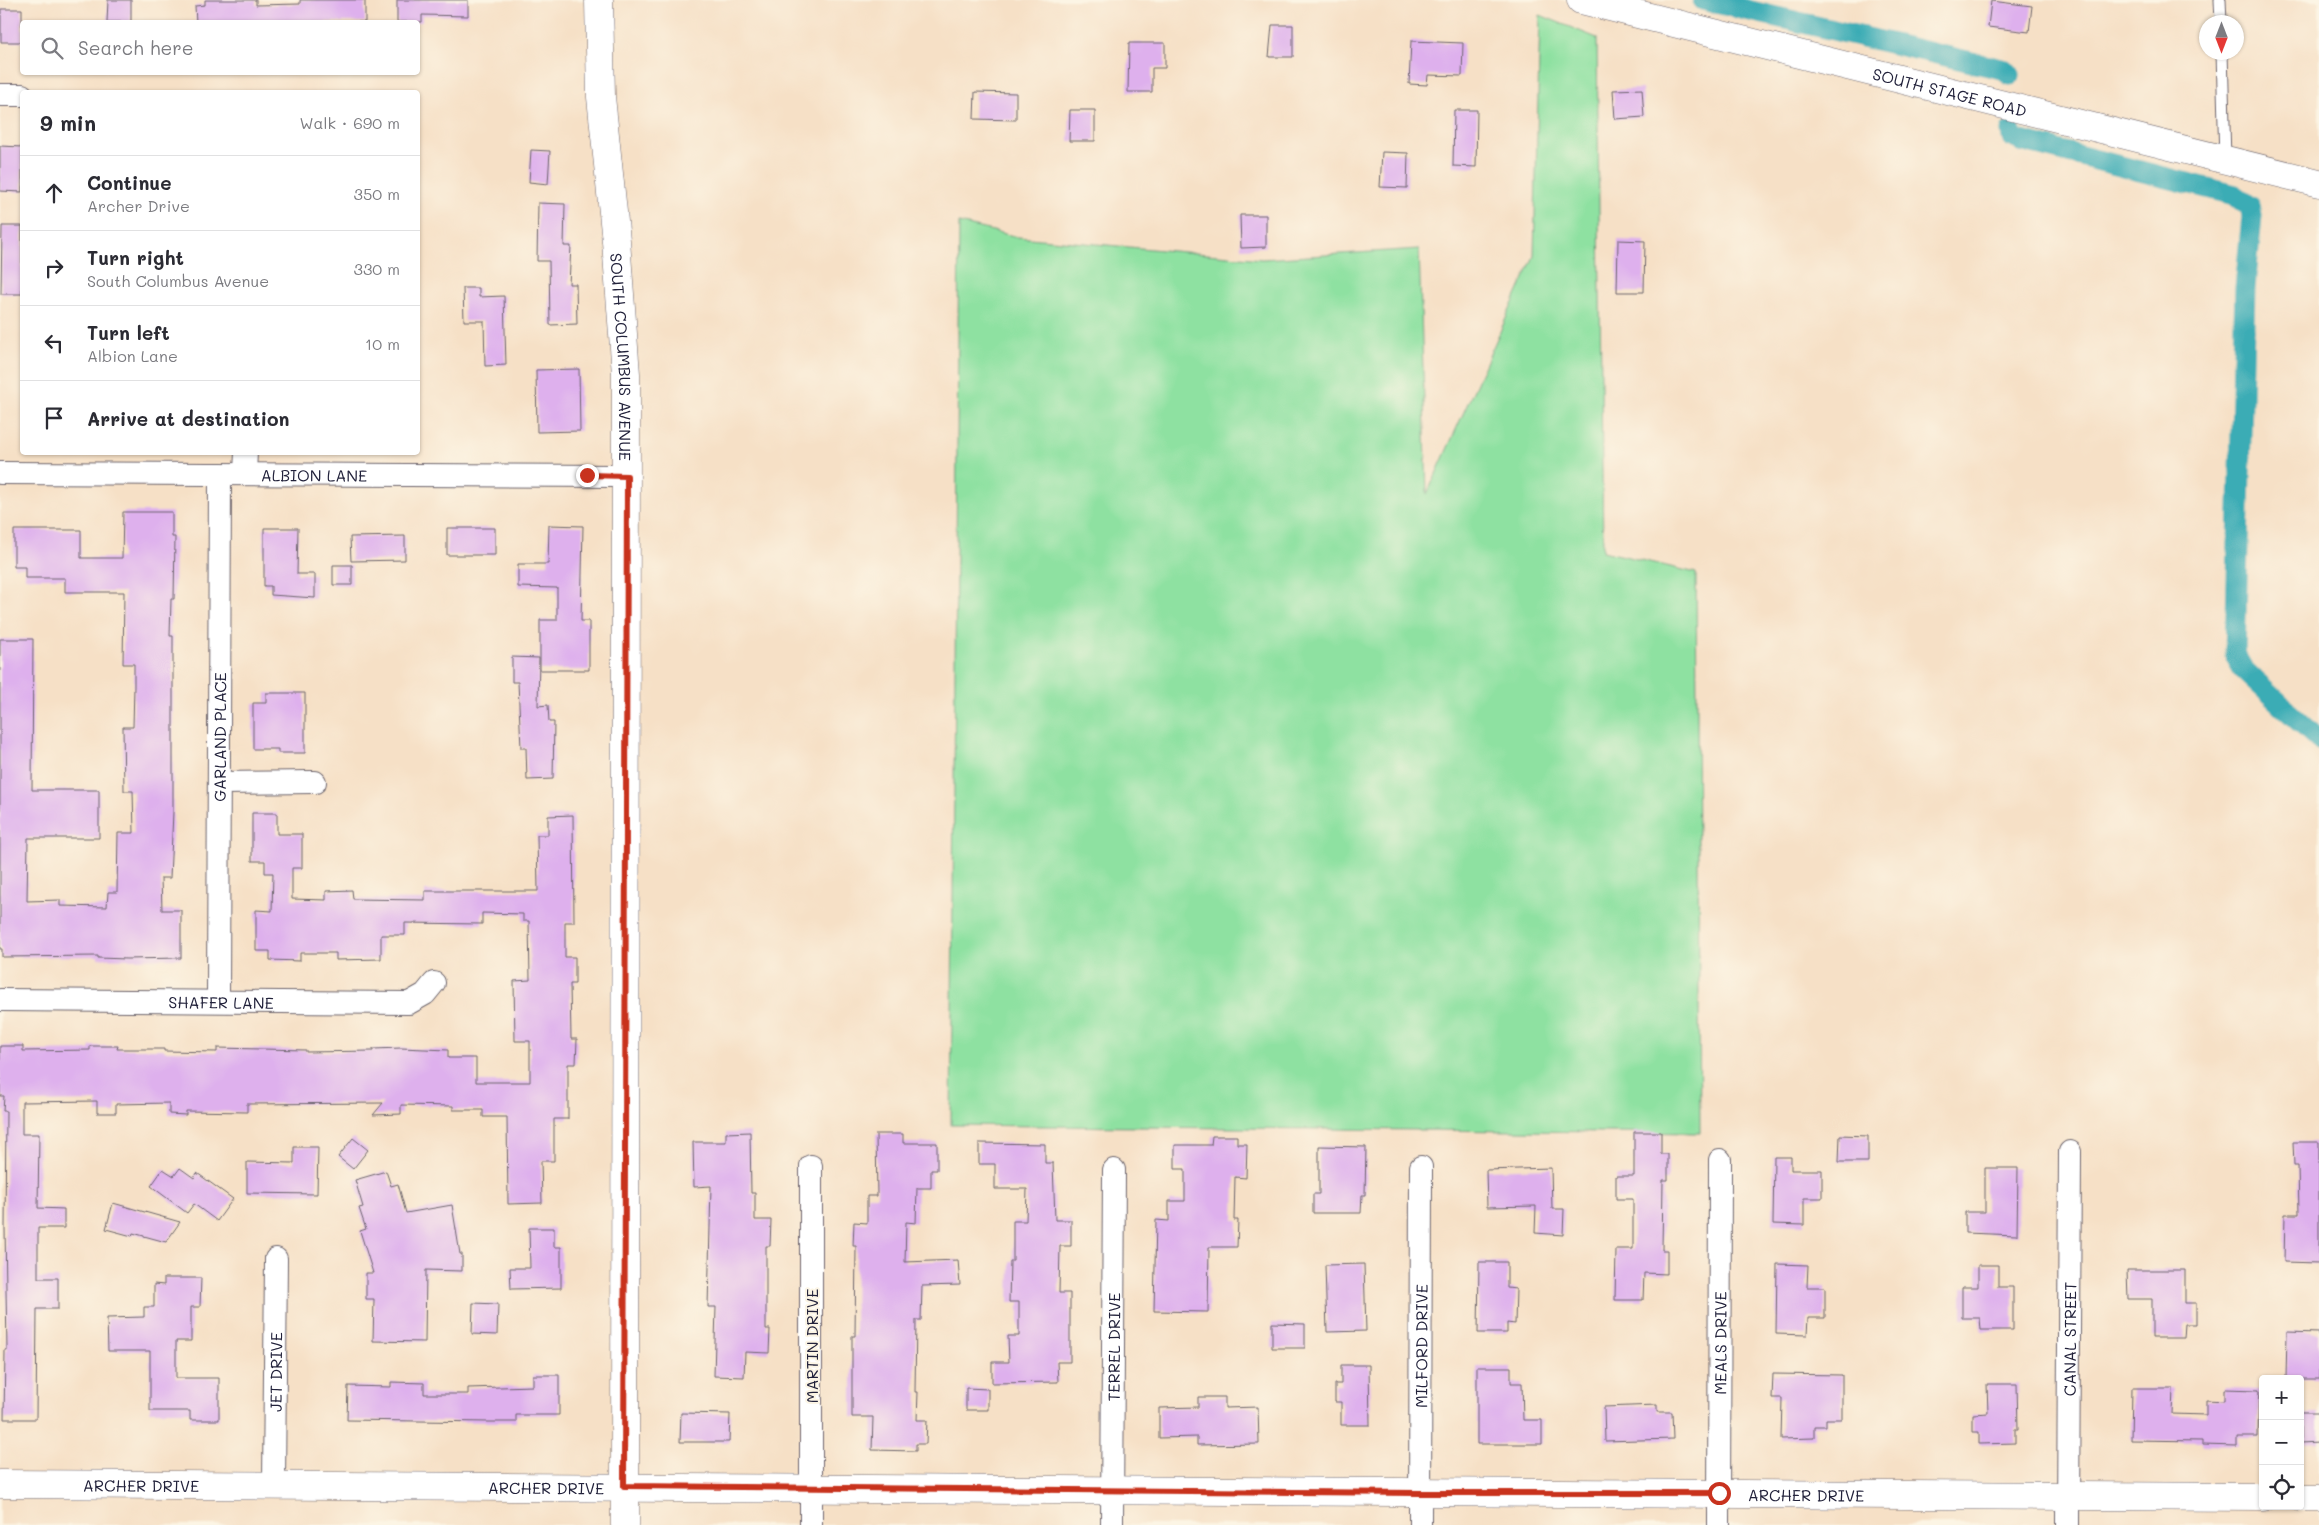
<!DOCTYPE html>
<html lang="en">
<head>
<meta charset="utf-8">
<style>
  body { margin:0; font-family:Mali,sans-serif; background:#f2f2f3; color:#2b2b33 }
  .controls { position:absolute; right:15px; bottom:15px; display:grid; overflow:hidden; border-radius:5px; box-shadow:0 1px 4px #0004 }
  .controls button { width:45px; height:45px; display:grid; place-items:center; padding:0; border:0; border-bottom:1px solid #e1e1e2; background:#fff; color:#2b2b33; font:25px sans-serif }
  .compass { position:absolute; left:2199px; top:15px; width:45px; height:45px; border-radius:50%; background:#fff; box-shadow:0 1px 4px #0004; rotate:180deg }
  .stop { position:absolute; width:15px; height:15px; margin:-11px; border:4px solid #c8321e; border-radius:50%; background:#fff }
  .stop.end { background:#c8321e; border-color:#fff; box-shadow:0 1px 5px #0008 }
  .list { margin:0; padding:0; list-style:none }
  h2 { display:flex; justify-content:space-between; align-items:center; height:65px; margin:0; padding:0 20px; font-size:21px }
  h2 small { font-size:16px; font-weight:400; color:#7c7c81 }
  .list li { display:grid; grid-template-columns:32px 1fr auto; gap:15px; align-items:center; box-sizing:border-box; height:75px; padding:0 20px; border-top:1px solid #e1e1e2 }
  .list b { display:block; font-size:19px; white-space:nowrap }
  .list p { margin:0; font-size:16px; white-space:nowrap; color:#7c7c81 }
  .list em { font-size:16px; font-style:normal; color:#7c7c81 }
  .icon { flex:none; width:28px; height:28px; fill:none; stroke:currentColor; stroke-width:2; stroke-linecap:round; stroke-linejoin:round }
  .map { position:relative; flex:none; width:2319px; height:1525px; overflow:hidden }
  .search { position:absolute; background:#fff; box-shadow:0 1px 4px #0004; left:20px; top:20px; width:400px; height:55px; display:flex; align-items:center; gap:12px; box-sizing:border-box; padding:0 18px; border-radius:5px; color:#7c7c81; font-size:19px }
  .panel { position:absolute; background:#fff; box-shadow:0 1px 4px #0004; left:20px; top:90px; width:400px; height:365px; border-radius:5px }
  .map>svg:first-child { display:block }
</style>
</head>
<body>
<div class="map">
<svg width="2319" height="1525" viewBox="0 0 2319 1525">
  <rect width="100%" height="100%" fill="#fcf5e5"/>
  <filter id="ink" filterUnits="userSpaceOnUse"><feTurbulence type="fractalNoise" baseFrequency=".02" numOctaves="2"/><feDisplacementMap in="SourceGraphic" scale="10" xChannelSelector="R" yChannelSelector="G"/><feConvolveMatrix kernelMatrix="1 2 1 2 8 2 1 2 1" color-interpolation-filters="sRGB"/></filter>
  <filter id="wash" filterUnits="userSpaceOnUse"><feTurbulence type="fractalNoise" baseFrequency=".0096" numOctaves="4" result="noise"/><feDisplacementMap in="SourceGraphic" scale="20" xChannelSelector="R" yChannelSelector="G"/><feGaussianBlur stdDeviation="1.12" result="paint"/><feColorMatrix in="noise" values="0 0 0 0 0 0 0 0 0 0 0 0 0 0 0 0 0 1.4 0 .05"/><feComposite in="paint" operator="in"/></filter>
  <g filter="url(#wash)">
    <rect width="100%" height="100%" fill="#f6e0c6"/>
    <path fill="#8ee1a1" stroke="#58826e" d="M1540,15l57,23 6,513 93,22 4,560 -749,-8 8,-902 59,14 244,22 157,-10 8,245 107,-238z"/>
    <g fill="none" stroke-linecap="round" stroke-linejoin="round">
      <path stroke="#3bacb5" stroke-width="21" d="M1703,0l303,70 4,5
        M2011,131l1,6 9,4 214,54 15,11 2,10 -7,72 -10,367 8,14 76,71"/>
    </g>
    <g id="blocks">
      <path fill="#deb0ed" d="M108,0h23v22h-24z
        M205,0h51v5l44,-1v-4h65v22h-169l-1,-16 10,-1z
        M397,0h71v16l-46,-1v7h-25z
        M1991,1l41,5 -3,26 -41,-5z
        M1,9h21v33h-21z
        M1272,25h21v32h-24z
        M1411,41l52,2 -1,33 -34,-1 -1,10 -18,-1z
        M1129,43h36v25h-13v24h-24z
        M1642,89l2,28 -29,2 -2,-29z
        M975,92l41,1v27l-42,-1z
        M1070,110h25v31h-26z
        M1454,110h23l-1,57 -23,-1z
        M0,146l22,1v45l-22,-1z
        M531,150l19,1 -2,33 -19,-2z
        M1382,152l26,1 -1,35 -27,-1z
        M538,203l27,1 -1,42h7l-2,38h7l1,40 -27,1 -1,-64h-12z
        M1240,215h26v32l-25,1z
        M2,226h20v68h-21z
        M1618,240l27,1 -1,51h-27z
        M463,288h16v9l25,-1 2,69 -21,1 -1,-45h-20z
        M579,369l1,62 -43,1 -1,-62z
        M123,512h49v25h3l-1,62h-3l-1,37h3v176l-3,66h-9l1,32h19v48l-54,1 -29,-1v-2l-96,1v-8h-2v-310h33l-1,151h67v48h-71l-1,63 33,-1v6l47,1 1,-15h9l1,-59h16l-1,-42h-9l-1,-64h10l1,-41v-22h-11l1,-72h-59v-14h-40v-11h-11v-37h67v28h41z
        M549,525l34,1 -2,95h8v49h-49v-50h17v-32l-39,-1v-23h30z
        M264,528h34l-1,46h18v24l-44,-3v-9h-7z
        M447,528h48v27h-48z
        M405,536v24l-54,1 -1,-24z
        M333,565h19v20h-19z
        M512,657l27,1 -1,48 10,-1 1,17h5l-1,57 -26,1 -1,-32h-5l-3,-66h-6z
        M266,693h39v60h-27v-4h-25v-46h13z
        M252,813h25v21h25v34h-10v31l34,1v-9l26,-1 1,9 72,1v-9h113l-1,-56h11v-19l25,-1 1,107h-9v35h10v27h-5l1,55h6l-1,25h-8v55h-14v42h-13l1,42 -34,1 -1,-87h-24v-7h-30v-4l-52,-1v9l-28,1 10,-12 -136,1v8l-61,-1v4l-17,-1v-11l-53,1v9h-19v-12l-75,1v32h17l-1,74 26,1v19h-26v50h20v31h-21l-1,110h-32l1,-69h2l-2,-122 1,-117h-3l1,-15h-4v-50h23v5l67,-1v-4h28l-1,3h47v2l53,1v-4l89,2v2l67,-1v-2l28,-1 47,2v8h28v24h54v-41h-15l-1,-60 16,-1 -1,-59h-6v-7l-41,-1v11l-77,-1v12h-24v24l-45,1v-7h-36v8l-30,-1v-9h-14v-41l16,1 1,-38h-8v-12h-13z
        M750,1132l1,61h4v27h16l-1,26h-4v83h4l-1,24 -24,-1 -1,25 -30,-1 2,-69h-8l3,-121 -17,1 -1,-45h33v-9z
        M1634,1132h27v22h7v26h-5l-1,70h5v24l-23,-1 -1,27h-28l1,-51h17v-50h-17v-23h18z
        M876,1134h27v9h34v27h-6v18h-14l-1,35 -10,-1 -1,40 53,-2 2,25 -38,1 -1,34h-5l-1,72h3l-1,28h10l-1,24h-10v7l-44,-1 1,-33h-21v-81h3l1,-90h-3l1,-24 13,1v-27h10z
        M1840,1135l28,1v26h-29z
        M1212,1136h25v8h10l-1,34 -11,-1 -1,43h4l-1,27h-28l-1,65 -54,-1 2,-91 13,1v-20h16v-32h-10v-24h36z
        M353,1138l15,12 -15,19 -15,-12z
        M2293,1142h26v121l-35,-1 1,-48h14l-1,-49h-4z
        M979,1143l66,1v19h8l2,57h16v26h-11l-1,47h11v69h-13l1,20 -66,1v-21h17l-1,-26h11v-34h-10l1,-41h3v-40h13l1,-32h-32v-25h-16z
        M1319,1146l47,1 -1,48h-3l-1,18h-48v-19h6z
        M294,1147h24l-1,47 -70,-1v-31l47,1z
        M1774,1157h17v13h31v28h-18v27l-31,-1z
        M180,1168l14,10 3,-5 36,26 -16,22 -23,-17 -7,9 -36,-27 12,-17 11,7z
        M1551,1168l1,41h12l-1,26 -28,-2 1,-27 -49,1 -1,-37z
        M1985,1168h33l-1,67 -52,-2v-21h20z
        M386,1171l5,15 7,-2 8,29 46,-8 8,49h2v17l-36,-1 -1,72 -52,-1 1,-42h-8v-26h7l-13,-42 6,-2 -7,-21 4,-1 -8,-27z
        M113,1203l67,19 -14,20 -33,-9 -1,3 -26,-7z
        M529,1228h25v19h7v41l-50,1 -1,-21h20z
        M1479,1262h28v26l9,1 -1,35 -8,-1v10h-29z
        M1364,1264l2,67 -39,1 -2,-67z
        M1777,1264l31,1 -1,22h18v31h-17l-1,17 -31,-1z
        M1978,1265h20v22h15v43h-32l-1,-12h-18v-31h16z
        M2127,1270h58v33h11v21h-11l-1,14h-32v-39h-24z
        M164,1278h37l-1,29h-9v34h-15v37h43v42h-29v-9h-40v-60h-42l-1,-33 37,-1v-10h10v-23l10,1z
        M473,1303l25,1 -1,31 -25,-1z
        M1272,1323l33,1v24h-33z
        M2287,1332l32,1v46h-33z
        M1341,1365h28l1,60h-29v-23h-6v-18h6z
        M1477,1367h34v16h11l1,37h19v24h-65z
        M1773,1374l69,1v44h-16v7h-12v12l-33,1 1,-41h-10z
        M533,1375h26v40h-43v7h-27l-142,-2 1,-34 43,1v-5l33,1v11h44v-6l65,-2z
        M1987,1384h30l1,45h-3v14l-36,1v-12h-6v-18l15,-1z
        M966,1388l22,1v21h-22z
        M2132,1388h41l-1,26 34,1v-15l18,1v-12l35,1 -1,47h-21v9l-35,-1v-4l-71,-1z
        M1198,1397h27v11l33,-1 1,37 -62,1v-8l-38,1v-30l39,-1z
        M1657,1405v7h15l1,27 -68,2 -1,-34z
        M681,1413l49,1 -1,28h-49z
        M2300,1413h19v29l-19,1z"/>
    </g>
  </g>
  <g filter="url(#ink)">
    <use href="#blocks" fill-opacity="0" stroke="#6c646c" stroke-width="1"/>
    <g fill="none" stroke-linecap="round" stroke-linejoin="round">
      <defs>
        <path id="service" d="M2220,0l1,22
          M2222,52l3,108"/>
        <g id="minor">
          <path d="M0,95h22"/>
          <path id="s1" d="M0,473l627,3"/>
          <path d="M245,473l1,-21"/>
          <path d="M219,783l96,-1"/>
          <path id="s2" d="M0,1000l409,3 16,-9 9,-11"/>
          <path id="s3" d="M218,1001l2,-527"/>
          <path id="s4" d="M274,1484l2,-225"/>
          <path d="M811,1525v-359"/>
          <path id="s5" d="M1112,1525l2,-355"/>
          <path id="s6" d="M1420,1525l1,-358"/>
          <path id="s7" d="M1719,1525l1,-365"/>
          <path id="s8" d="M2068,1525l2,-373"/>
        </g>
        <g id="tertiary">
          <path id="s9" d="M0,1484l2263,13"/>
          <path d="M2300,1498h19"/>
        </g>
        <g id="secondary">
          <path id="s10" d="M599,0l2,97 15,144 10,133 -1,1151"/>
        </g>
        <g id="primary">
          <path id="s11" d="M1581,0l738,183"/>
        </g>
      </defs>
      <use href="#service" stroke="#6c646c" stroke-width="13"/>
      <use href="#minor" stroke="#6c646c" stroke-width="24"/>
      <use href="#tertiary" stroke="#6c646c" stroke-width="29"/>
      <use href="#secondary" stroke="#6c646c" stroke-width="29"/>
      <use href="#primary" stroke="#6c646c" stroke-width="29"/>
      <use href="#service" stroke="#fff" stroke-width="11"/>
      <use href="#minor" stroke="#fff" stroke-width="22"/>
      <use href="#tertiary" stroke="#fff" stroke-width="28"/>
      <use href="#secondary" stroke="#fff" stroke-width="28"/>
      <use href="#primary" stroke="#fff" stroke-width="28"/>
    </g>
  </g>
  <g fill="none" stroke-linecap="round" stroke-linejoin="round" filter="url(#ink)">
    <path stroke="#c8321e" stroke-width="6" d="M587,475l40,1 -3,1010 795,7h300"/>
  </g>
  <g text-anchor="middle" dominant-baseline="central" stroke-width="4" stroke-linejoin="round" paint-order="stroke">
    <g font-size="16" fill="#22223b" stroke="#fcf5e5">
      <text stroke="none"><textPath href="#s11" startOffset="380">SOUTH STAGE ROAD</textPath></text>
      <text stroke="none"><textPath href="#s10" startOffset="358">SOUTH COLUMBUS AVENUE</textPath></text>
      <text stroke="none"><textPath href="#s1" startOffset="314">ALBION LANE</textPath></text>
      <text stroke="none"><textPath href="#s3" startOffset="264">GARLAND PLACE</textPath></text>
      <text stroke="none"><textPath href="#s2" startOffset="221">SHAFER LANE</textPath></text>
      <text stroke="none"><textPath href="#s8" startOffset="186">CANAL STREET</textPath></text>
      <text stroke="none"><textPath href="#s7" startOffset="182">MEALS DRIVE</textPath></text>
      <text transform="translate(811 1346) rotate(-90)">MARTIN DRIVE</text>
      <text stroke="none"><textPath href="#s6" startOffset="179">MILFORD DRIVE</textPath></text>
      <text stroke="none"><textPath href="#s5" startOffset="178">TERREL DRIVE</textPath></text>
      <text stroke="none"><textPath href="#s4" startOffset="112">JET DRIVE</textPath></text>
      <text stroke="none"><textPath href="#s9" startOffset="141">ARCHER DRIVE</textPath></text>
      <text stroke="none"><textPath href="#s9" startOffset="546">ARCHER DRIVE</textPath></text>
      <text stroke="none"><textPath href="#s9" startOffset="1806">ARCHER DRIVE</textPath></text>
    </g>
  </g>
</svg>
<div class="controls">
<button>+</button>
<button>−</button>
<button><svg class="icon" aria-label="locate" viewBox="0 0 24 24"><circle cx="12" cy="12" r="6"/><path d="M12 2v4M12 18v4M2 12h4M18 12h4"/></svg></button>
</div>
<svg class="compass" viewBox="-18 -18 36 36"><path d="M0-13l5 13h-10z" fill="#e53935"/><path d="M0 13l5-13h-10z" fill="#7c7c81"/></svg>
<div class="stop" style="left:1719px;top:1493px"></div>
<div class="stop end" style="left:587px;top:475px"></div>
<div class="search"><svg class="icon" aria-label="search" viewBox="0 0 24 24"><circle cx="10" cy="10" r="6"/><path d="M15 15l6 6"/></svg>Search here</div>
<section class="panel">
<h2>9 min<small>Walk · 690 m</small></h2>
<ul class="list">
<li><svg class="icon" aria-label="ahead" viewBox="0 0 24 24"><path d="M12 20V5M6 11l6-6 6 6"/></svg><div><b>Continue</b><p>Archer Drive</p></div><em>350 m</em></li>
<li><svg class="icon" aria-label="right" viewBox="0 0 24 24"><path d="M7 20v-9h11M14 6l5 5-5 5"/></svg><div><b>Turn right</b><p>South Columbus Avenue</p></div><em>330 m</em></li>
<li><svg class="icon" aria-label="left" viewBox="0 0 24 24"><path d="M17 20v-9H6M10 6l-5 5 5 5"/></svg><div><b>Turn left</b><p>Albion Lane</p></div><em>10 m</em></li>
<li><svg class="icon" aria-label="arrive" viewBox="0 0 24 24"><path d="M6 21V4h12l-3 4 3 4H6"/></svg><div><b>Arrive at destination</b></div></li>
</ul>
</section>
</div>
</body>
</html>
